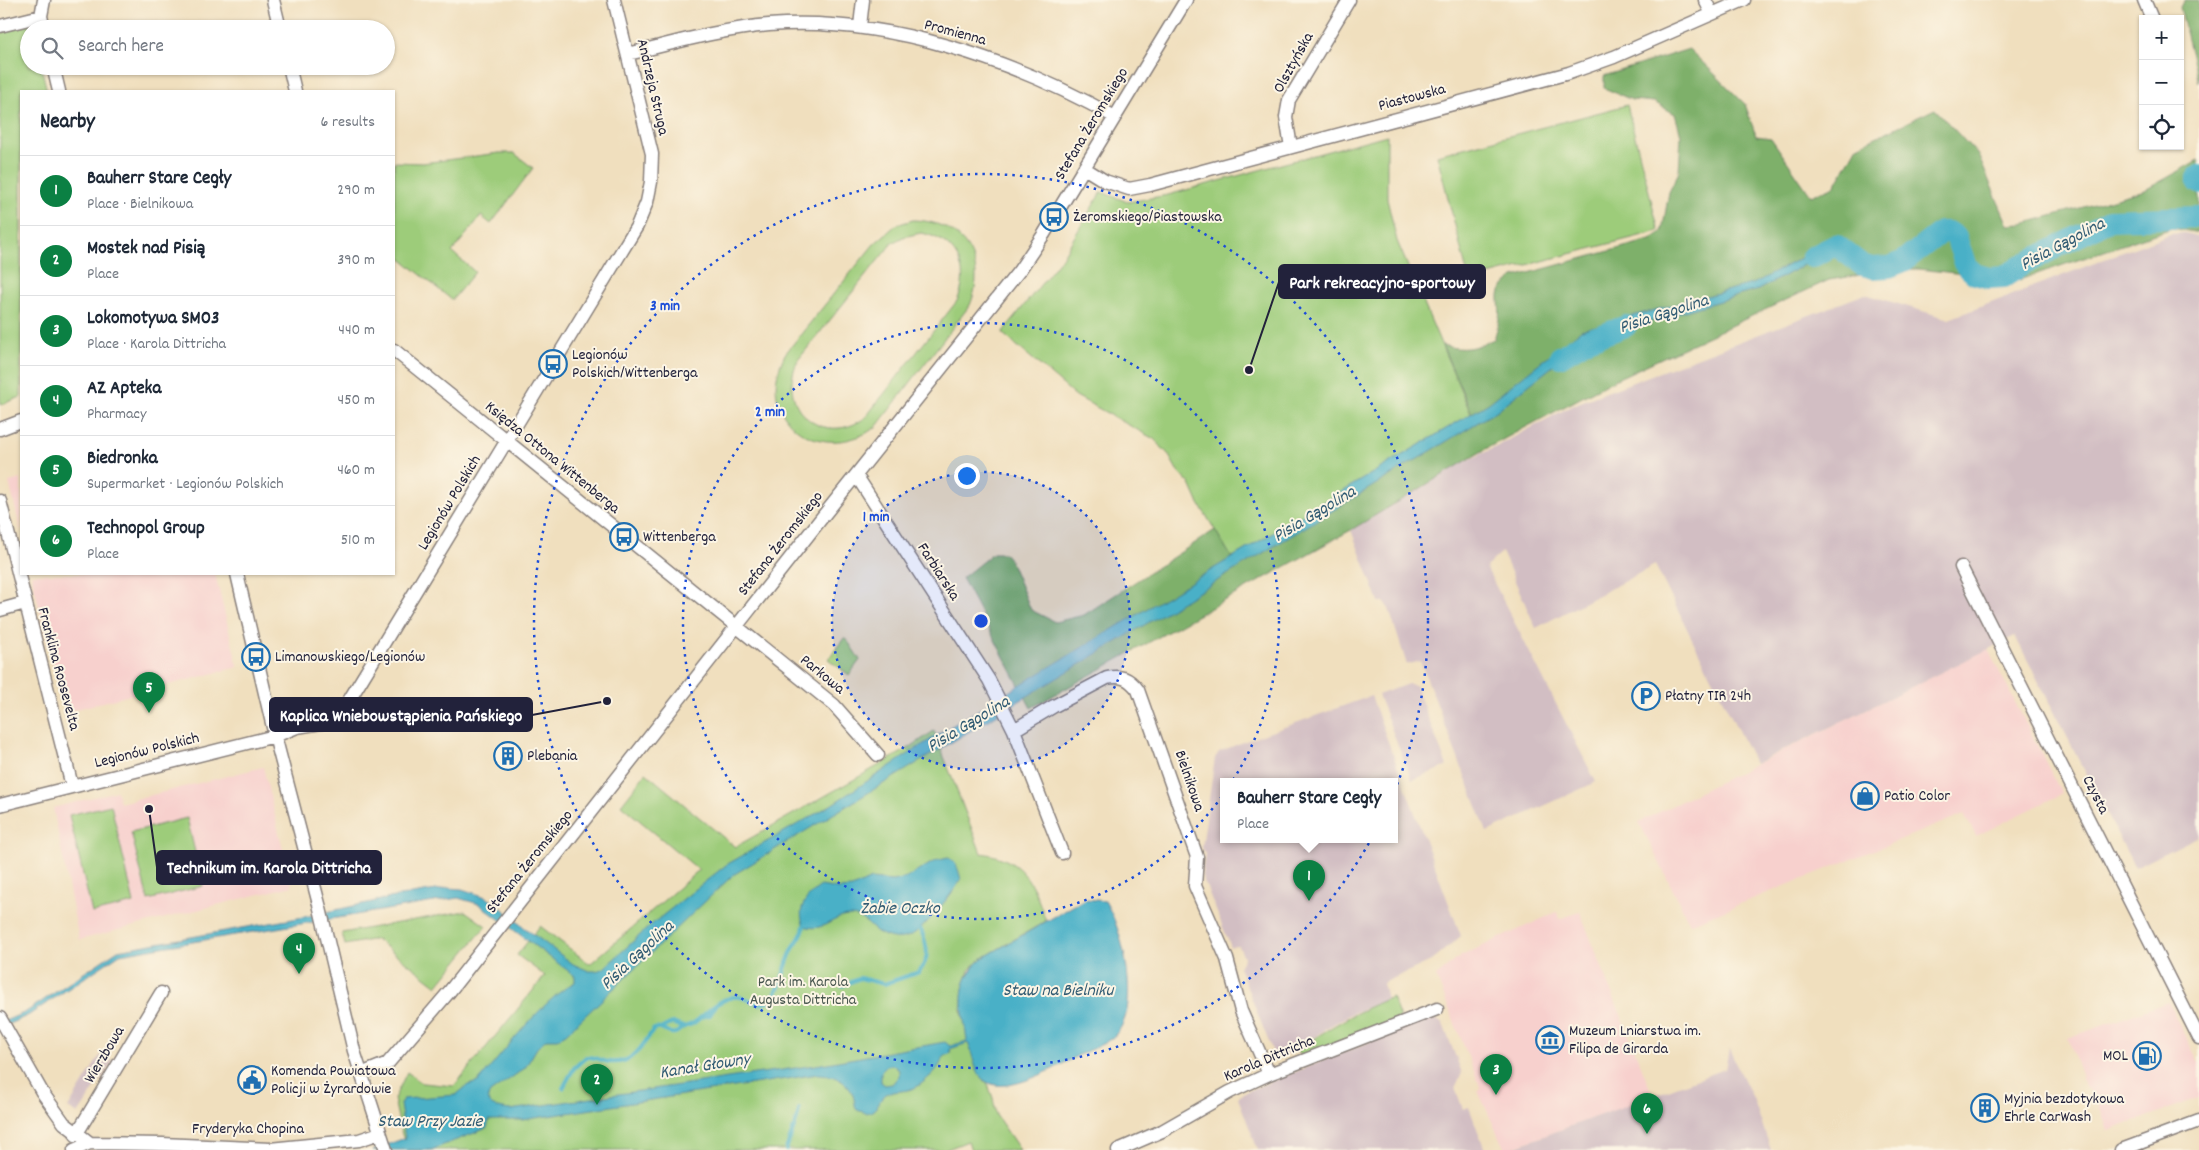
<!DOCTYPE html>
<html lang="en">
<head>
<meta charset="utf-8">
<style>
  body { margin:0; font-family:Dekko,sans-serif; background:#f2f2f3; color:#1f2937 }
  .controls { position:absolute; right:15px; top:15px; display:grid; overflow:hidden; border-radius:0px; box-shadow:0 1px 4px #0004 }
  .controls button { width:45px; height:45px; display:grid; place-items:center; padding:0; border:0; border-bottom:1px solid #e0e1e3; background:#fff; color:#1f2937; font:25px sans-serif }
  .you { position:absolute; left:966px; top:475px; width:18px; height:18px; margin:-12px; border:4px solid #fff; border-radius:50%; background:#1a73e8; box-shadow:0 0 0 8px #1a73e833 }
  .badge { display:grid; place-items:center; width:32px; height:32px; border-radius:50%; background:#0b8043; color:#fff; font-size:16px; font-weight:700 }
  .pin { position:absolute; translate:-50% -41px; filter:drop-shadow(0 1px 2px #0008) }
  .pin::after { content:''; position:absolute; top:26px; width:18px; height:15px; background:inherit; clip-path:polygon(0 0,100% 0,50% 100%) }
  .popup { position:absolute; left:1220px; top:778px; width:178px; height:65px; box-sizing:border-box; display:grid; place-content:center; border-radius:0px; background:#fff; filter:drop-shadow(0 1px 4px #0005); font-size:16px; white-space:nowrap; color:#747a83 }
  .popup b { font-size:19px; color:#1f2937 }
  .popup::after { content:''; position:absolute; left:50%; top:100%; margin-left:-10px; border:10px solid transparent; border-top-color:#fff }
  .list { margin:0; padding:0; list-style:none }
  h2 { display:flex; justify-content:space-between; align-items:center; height:65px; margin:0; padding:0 20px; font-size:21px }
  h2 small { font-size:16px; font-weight:400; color:#747a83 }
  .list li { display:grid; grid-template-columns:32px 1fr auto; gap:15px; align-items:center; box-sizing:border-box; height:70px; padding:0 20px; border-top:1px solid #e0e1e3 }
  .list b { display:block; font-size:19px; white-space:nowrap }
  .list p { margin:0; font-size:16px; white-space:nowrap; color:#747a83 }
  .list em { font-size:16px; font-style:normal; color:#747a83 }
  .icon { flex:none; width:28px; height:28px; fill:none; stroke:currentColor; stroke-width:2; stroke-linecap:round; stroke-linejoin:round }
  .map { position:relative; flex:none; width:2199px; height:1150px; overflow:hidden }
  .search { position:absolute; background:#fff; box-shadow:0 1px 4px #0004; left:20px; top:20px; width:375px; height:55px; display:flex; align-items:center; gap:12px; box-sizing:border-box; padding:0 18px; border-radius:28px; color:#747a83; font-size:19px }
  .panel { position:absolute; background:#fff; box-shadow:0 1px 4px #0004; left:20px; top:90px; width:375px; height:485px; border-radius:0px }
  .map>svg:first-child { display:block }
</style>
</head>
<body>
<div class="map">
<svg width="2199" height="1150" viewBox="0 0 2199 1150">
  <rect width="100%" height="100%" fill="#fcf5e5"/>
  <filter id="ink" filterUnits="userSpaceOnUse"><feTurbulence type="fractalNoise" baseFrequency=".02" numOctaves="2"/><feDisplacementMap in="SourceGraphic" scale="10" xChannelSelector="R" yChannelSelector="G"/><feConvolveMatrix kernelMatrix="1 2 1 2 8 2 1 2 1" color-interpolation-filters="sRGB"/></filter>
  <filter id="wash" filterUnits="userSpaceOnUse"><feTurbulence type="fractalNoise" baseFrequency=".0096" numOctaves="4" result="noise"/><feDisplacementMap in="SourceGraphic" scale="20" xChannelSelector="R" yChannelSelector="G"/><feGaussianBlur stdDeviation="1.12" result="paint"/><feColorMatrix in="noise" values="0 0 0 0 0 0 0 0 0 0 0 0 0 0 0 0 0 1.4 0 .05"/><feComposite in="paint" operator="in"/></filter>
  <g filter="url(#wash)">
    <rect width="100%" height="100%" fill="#f0dfbe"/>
    <path fill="#f7d0cd" d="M21,479v53l-12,-50z
      M31,574h184l23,93 -173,45z
      M1988,649l74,145 -86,42 -12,-22 -274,110 -51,-102z
      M263,767l29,119 -213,54 -26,-132 64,-17 3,12z
      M1557,912l2,7 21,-7 73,184 -148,54 -27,-59 3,-2 -45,-113 25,-20z
      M2168,1002l31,61v35l-91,33 -10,-29 -13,-16 -17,-48z"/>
    <path fill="#d2bec3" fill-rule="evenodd" d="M2185,233l14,4v599l-64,32 -120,-232 -260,128 -100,-199 -119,63 -34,-76 -16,15 110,215 -109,50 -67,-171 -13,4 -18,-56 -5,-7h-5l-28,-72 109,-66 34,-16 81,-44 290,-110 84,25 221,-85z
      M1408,684l7,1 32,81 -35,14 -34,-85z
      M1371,696l90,240 -30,25 -48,22 4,16 -36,15 -26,15 -27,21 -9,4 -15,1 -35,-88 5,-9 -5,-12 -8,1 -29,-71 3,-22 -3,-7 13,-89 4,-6 24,-10zM1224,782h170v58h-170z
      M1431,1017l12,7 19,49 -7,15 8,21 6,-2 16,43h-227l-20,-52 5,-5z
      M1729,1049l24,49 18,52h-265l219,-81z
      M101,1054l12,7 -35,53 -10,-6z"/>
    <path fill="#9dcc7a" stroke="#60775a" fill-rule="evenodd" d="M31,23l1,6h-3v37h12l6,25h-26v306l-21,8v-373z
      M1627,105l32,126 -190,49 -32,-125z
      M1387,135v64l10,42 74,173 -239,144 -34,-56 -8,-18 -13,-14 -9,-16 -14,-15 -78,-43 -74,-63 60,-75 39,-66 27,10 40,-7z
      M499,153h15l19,15 -42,56 -10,-8 -29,36 23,20 -23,28 -58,-47v-91l29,1z
      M913,220c48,1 76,40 57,85l-93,121c-38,30 -98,15 -101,-38 0,-12 4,-23 9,-34l89,-110 22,-19zM921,233c34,6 51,36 36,68l-92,117c-43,30 -90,-11 -67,-58l94,-117 11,-6z
      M845,637l15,23 -11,15 -21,-16z
      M934,731l47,122c44,6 52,31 65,68l-65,38 -12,11 -6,20 -2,20 23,71 3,1 6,16 3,17 24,35h-49l-3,-9 -23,9h-538l-7,-22 -6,-29 13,-27 15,11 32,3 91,-110 -28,-21 23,-29 50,38 109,-94 -78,-65 25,-32 89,74 171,-97z
      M111,805l23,98 -42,10 -23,-98z
      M187,818l16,68 -55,14 -17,-68z
      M465,911l21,15 -49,60 -61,-47 -31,6 -3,-12z
      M1392,997l8,21 -99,38 -3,-6c31,-23 58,-38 94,-53z"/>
    <path fill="#7eb06a" stroke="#506952" d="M2185,0h14v83l-19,-75z
      M1689,49l56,55 11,32 15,2 40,58 24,-10 22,-40 78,-37 43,46 30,70 14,-1 123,-34 54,-30v73l-27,-5 -153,52 -101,-11 -25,1 -64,10 -217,101 -123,66 -138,83 -320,178 -69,-130 31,-25h11l6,7 21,50 24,12 29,-7 131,-85 17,28 244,-135 -34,-78c22,6 31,4 52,-6 2,-6 4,-13 5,-20 3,-22 -8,-25 15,-42l136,-37 12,-8 7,-40 10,-20 2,-37 -6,-21 -21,-12 -22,-2 -28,-12v-12z"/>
    <path fill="#48b0c7" stroke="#356981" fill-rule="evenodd" d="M1830,242l11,5 -30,14 -53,29 -171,49 -92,73 -762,463 -167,159 -9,5h-11l-9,9 -12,20 -35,25c-8,13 11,16 20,17l306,-45 129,-23 5,4 17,-5c-4,-34 -14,-55 14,-82l104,-60 20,2c17,27 32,92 18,122 -2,5 -7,12 -11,15 -9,7 -21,11 -31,16 -21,11 -73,43 -96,27 -10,-6 -12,-27 -17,-38l-18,6 1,4c-13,6 -7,8 -15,17 -4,5 -12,12 -18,16 -10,7 -29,4 -33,9 -8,7 -7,16 -19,18l-9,-3c-3,-5 -2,-10 -4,-15 -5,-14 -21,-21 -35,-21l-296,46h-33l-2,8 -5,2 -51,20h-58l32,-12 -5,-34 3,-5 53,-4 12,-10 10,-3c26,-30 64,-82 97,-100v-6l-96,-72 -21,-6 -338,56 -91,61 -29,13v-5l26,-11 92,-62 186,-33 90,-20 54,-9 14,1 24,8 12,8 27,23 48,36 16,7h6l8,-2 49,-45 74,-59 105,-60 114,-75 544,-327 92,-73 174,-47zM893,1065l6,5v6l-7,8 -7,1 -4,-3v-10l6,-6z
      M948,858c9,3 11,14 13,22 -7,11 -16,21 -24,31 -16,18 -30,37 -58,22 -10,-6 -15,-17 -29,-17 -18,0 -26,17 -46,10 -8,-18 3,-31 17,-40l17,3 14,-1 19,-9 22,2 13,-3 29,-17z"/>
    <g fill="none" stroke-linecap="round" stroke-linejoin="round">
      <path stroke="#48b0c7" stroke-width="4" d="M842,986l18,-8 24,6 35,-12c12,-14 8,-27 2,-42
        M701,1017l9,-2 6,-10
        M662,1028l10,-5 11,4
        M563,1088l11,-20 12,-11c9,-1 14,4 23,5 25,3 33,-16 45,-33 8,-3 12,6 21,4 4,-1 6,-5 9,-6 4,-2 8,-2 11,-5 13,-9 20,-21 38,-25 14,-3 22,11 36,5 14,-14 14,-34 23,-51 4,-10 11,-15 12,-25
        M786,1150c3,-11 13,-32 13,-41"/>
      <path stroke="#48b0c7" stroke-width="22" d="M2199,176l-2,2 2,5
        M1812,257l24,-12 26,20 11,3 16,-1 15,-6 37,-29h8l7,5 10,29 9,8 14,4 15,-1 20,-13 86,-44 89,-3
        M1560,357l26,-16 40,-15"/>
    </g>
  </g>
  <g filter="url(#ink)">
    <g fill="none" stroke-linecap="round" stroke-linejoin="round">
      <defs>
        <path id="minor" d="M44,0l-3,16 3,13
          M273,0l7,29
          M1705,0l7,14
          M2144,0l8,19
          M0,26l41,-10
          M860,26l3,-26
          M628,54c46,-11 94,-25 141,-29 118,-9 244,35 346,92
          M53,66l6,25
          M289,66l6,25
          M1291,147l-5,-30 3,-17 60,-100
          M1084,168l21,13 24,8 21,-4 419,-112 45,-16 130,-57
          M394,350l440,355 44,50
          M0,429l21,-8
          M856,475l133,205 25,50 48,123
          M0,501l72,285
          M1961,567l238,471
          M237,574l38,162 44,168 35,147 32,99
          M0,610l25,-7
          M1014,730l40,-24 53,-28c14,-3 22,0 31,12l59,167 -2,29 32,73 14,52 28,63
          M0,805l275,-69 22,-9 24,-4 21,-11 295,-486 10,-24 4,-20 1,-28 -38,-154
          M0,1018l42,74 22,31 26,20 72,1 108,5 89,-9 21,-7
          M361,1074l27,-11 61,-71 375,-477 195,-244 25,-37 142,-234
          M76,1135l85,-142
          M74,1150l16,-7
          M1118,1150l44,-19 68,-39 39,-18 168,-65
          M2121,1150l78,-29"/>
      </defs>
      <use href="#minor" stroke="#89807c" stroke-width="15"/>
      <use href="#minor" stroke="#fff" stroke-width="12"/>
    </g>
  </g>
  <circle cx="981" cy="621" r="149" fill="#1d4ed8" fill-opacity=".12"/>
  <g fill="none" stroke="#1d4ed8" stroke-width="2.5" stroke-dasharray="2.5 5">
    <circle cx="981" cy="621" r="149"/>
    <circle cx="981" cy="621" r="298"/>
    <circle cx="981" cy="621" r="447"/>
  </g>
  <defs>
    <symbol id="bus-ring" viewBox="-11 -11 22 22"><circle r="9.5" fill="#fcf5e5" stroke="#1f6fb2" stroke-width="1.5"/><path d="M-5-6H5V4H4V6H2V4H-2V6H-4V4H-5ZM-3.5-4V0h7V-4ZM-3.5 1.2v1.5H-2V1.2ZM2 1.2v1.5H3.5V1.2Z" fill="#1f6fb2"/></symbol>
    <symbol id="parking-ring" viewBox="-11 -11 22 22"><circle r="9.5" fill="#fcf5e5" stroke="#1f6fb2" stroke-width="1.5"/><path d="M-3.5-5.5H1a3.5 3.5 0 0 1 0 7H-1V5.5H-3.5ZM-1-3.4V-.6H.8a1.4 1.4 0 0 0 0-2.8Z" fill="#1f6fb2"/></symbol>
    <symbol id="building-ring" viewBox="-11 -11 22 22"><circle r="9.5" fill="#fcf5e5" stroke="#1f6fb2" stroke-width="1.5"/><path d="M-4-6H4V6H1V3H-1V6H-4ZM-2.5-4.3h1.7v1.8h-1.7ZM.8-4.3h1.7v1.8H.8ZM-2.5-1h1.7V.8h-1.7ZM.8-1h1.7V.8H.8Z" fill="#1f6fb2"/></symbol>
    <symbol id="shop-ring" viewBox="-11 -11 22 22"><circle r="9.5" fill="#fcf5e5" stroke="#1f6fb2" stroke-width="1.5"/><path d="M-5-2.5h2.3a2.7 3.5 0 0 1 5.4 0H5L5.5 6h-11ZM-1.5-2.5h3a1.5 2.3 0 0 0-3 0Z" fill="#1f6fb2"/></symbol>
    <symbol id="museum-ring" viewBox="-11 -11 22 22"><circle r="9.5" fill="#fcf5e5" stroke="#1f6fb2" stroke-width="1.5"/><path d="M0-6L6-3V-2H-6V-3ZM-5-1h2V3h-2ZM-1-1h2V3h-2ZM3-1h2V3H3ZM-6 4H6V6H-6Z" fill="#1f6fb2"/></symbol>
    <symbol id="fuel-ring" viewBox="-11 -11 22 22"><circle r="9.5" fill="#fcf5e5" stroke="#1f6fb2" stroke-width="1.5"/><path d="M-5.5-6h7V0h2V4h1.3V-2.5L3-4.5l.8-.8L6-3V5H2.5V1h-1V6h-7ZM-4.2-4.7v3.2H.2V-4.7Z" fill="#1f6fb2"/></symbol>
    <symbol id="civic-ring" viewBox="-11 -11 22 22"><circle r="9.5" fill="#fcf5e5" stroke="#1f6fb2" stroke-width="1.5"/><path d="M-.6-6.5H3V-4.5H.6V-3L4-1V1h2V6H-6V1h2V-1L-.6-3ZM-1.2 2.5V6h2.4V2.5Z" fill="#1f6fb2"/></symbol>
  </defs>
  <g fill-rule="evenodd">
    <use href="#bus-ring" x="1038" y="201" width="32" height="32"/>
    <use href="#bus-ring" x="537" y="348" width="32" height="32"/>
    <use href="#bus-ring" x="608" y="521" width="32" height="32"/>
    <use href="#bus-ring" x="240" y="641" width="32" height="32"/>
    <use href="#parking-ring" x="1630" y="680" width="32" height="32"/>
    <use href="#building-ring" x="492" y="740" width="32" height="32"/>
    <use href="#shop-ring" x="1849" y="780" width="32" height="32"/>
    <use href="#museum-ring" x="1534" y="1024" width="32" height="32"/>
    <use href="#fuel-ring" x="2131" y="1040" width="32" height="32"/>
    <use href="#civic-ring" x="236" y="1064" width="32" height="32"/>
    <use href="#building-ring" x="1969" y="1092" width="32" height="32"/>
  </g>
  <g text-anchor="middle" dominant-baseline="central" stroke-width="4" stroke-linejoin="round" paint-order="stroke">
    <g font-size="16" fill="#22223b" stroke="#fcf5e5">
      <text transform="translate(955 33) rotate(15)">Promienna</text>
      <text transform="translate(1294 63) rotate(-61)">Olsztyńska</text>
      <text transform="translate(652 87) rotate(77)">Andrzeja Struga</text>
      <text transform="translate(1412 98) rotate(-15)">Piastowska</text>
      <text transform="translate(1092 124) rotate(-59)">Stefana Żeromskiego</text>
      <text transform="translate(552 458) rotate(39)">Księdza Ottona Wittenberga</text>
      <text transform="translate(450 503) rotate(-59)">Legionów Polskich</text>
      <text transform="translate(781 544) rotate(-52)">Stefana Żeromskiego</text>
      <text transform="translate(938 572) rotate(57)">Farbiarska</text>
      <text transform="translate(58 669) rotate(75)">Franklina Roosevelta</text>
      <text transform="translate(822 675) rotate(39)">Parkowa</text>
      <text transform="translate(147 751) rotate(-14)">Legionów Polskich</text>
      <text transform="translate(1189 781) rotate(71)">Bielnikowa</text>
      <text transform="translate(2095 795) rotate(63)">Czysta</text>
      <text transform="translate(530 862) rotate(-51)">Stefana Żeromskiego</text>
      <text transform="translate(105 1055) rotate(-59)">Wierzbowa</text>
      <text transform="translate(1269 1059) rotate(-23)">Karola Dittricha</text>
      <text x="248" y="1129">Fryderyka Chopina</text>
    </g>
    <g font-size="16" fill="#22223b" stroke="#fcf5e5" text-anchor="start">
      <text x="1073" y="217">Żeromskiego/Piastowska</text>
      <text x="572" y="355">Legionów<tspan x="572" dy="18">Polskich/Wittenberga</tspan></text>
      <text x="643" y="537">Wittenberga</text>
      <text x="275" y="657">Limanowskiego/Legionów</text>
      <text x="1665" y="696">Płatny TIR 24h</text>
      <text x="527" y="756">Plebania</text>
      <text x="1884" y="796">Patio Color</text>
      <text x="1569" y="1031">Muzeum Lniarstwa im.<tspan x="1569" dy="18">Filipa de Girarda</tspan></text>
      <text x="2128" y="1056" text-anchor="end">MOL</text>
      <text x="271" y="1071">Komenda Powiatowa<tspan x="271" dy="18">Policji w Żyrardowie</tspan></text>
      <text x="2004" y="1099">Myjnia bezdotykowa<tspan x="2004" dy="18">Ehrle CarWash</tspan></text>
    </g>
    <g font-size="16" fill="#47554e" stroke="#fcf5e5">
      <text x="803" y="982">Park im. Karola<tspan x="803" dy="18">Augusta Dittricha</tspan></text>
    </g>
    <g font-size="18" font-style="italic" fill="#315b73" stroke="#fcf5e5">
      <text transform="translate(2063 245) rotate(-28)">Pisia Gągolina</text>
      <text transform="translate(1664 315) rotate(-18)">Pisia Gągolina</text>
      <text transform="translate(1315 515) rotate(-31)">Pisia Gągolina</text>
      <text transform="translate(969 725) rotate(-31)">Pisia Gągolina</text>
      <text x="900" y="909">Żabie Oczko</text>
      <text transform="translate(638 956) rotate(-43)">Pisia Gągolina</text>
      <text x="1058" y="991">Staw na Bielniku</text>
      <text transform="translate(705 1067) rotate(-9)">Kanał Głowny</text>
      <text x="430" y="1122">Staw Przy Jazie</text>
    </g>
  </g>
  <circle cx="981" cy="621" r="8" fill="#1d4ed8" stroke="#fcf5e5" stroke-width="2.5"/>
  <g font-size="15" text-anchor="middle" font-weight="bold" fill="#1d4ed8" stroke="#fcf5e5" stroke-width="4" stroke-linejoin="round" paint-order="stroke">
    <text x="665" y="310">3 min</text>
    <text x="770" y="416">2 min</text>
    <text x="876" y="521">1 min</text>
  </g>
  <path fill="none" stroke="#22223b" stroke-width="2" d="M1249 370L1279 282M607 701L532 715M149 809L157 867"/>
  <g fill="#22223b" stroke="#fcf5e5" stroke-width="2">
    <circle cx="1249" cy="370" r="5"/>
    <circle cx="607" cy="701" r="5"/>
    <circle cx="149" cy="809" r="5"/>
  </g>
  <g fill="#22223b" stroke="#22223b" stroke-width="2">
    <rect x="1279" y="265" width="206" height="33" rx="5"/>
    <rect x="270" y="698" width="262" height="33" rx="5"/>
    <rect x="157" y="851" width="224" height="33" rx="5"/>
  </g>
  <g font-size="18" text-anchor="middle" font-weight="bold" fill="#fff">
    <text x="1382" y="288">Park rekreacyjno-sportowy</text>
    <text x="401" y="721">Kaplica Wniebowstąpienia Pańskiego</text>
    <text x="269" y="873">Technikum im. Karola Dittricha</text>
  </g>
</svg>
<div class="controls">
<button>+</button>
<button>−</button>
<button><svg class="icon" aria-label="locate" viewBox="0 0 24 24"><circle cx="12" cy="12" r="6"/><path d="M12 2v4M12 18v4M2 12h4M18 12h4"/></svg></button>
</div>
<div class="you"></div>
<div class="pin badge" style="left:1309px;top:901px">1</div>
<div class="popup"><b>Bauherr Stare Cegły</b>Place</div>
<div class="pin badge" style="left:597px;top:1105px">2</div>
<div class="pin badge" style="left:1496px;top:1095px">3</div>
<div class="pin badge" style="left:299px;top:974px">4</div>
<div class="pin badge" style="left:149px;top:713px">5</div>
<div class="pin badge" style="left:1647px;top:1134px">6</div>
<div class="search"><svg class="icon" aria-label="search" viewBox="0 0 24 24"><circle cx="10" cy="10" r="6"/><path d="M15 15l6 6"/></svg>Search here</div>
<section class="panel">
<h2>Nearby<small>6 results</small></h2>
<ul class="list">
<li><span class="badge">1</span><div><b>Bauherr Stare Cegły</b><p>Place · Bielnikowa</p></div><em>290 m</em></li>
<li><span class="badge">2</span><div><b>Mostek nad Pisią</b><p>Place</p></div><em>390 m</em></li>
<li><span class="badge">3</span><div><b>Lokomotywa SM03</b><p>Place · Karola Dittricha</p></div><em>440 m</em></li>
<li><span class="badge">4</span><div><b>AZ Apteka</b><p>Pharmacy</p></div><em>450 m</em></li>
<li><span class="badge">5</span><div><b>Biedronka</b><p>Supermarket · Legionów Polskich</p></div><em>460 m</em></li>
<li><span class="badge">6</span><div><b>Technopol Group</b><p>Place</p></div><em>510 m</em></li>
</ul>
</section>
</div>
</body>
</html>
